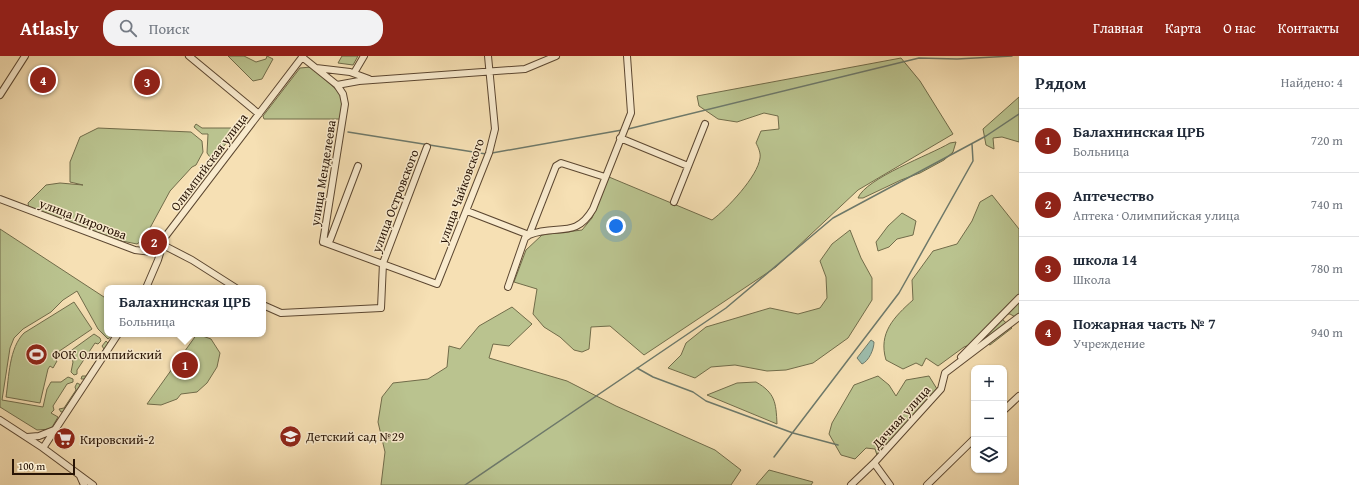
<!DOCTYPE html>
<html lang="ru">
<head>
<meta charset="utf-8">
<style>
  body { margin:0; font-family:"Gentium Book Plus",serif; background:#f2f2f3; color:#1f2937 }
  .controls { position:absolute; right:12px; bottom:12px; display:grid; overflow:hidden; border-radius:8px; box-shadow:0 1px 3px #0004 }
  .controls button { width:36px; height:36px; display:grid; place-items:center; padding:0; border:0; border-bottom:1px solid #e0e1e3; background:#fff; color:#1f2937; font:20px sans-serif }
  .scale { position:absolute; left:12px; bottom:10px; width:63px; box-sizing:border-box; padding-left:4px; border:2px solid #281405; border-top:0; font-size:11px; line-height:14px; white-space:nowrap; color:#281405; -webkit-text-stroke:3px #f9ebce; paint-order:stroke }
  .you { position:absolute; left:616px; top:170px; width:14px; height:14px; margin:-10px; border:3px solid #fff; border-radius:50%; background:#1a73e8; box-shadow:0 0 0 6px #1a73e833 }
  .badge { display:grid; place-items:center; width:26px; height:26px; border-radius:50%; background:#8f2418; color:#fff; font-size:13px; font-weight:700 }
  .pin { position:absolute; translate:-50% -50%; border:2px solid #fff; box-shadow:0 1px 4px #0006 }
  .popup { position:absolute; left:104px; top:229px; width:162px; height:52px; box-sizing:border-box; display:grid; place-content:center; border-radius:8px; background:#fff; filter:drop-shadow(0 1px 3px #0005); font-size:13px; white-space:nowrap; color:#747a83 }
  .popup b { font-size:15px; color:#1f2937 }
  .popup::after { content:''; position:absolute; left:50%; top:100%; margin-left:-8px; border:8px solid transparent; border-top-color:#fff }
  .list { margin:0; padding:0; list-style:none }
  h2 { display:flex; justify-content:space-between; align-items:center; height:52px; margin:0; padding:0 16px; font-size:17px }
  h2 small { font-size:13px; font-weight:400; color:#747a83 }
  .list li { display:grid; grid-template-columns:26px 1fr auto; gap:12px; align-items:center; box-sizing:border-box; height:64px; padding:0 16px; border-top:1px solid #e0e1e3 }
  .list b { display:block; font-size:15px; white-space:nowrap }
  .list p { margin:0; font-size:13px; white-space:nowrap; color:#747a83 }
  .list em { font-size:13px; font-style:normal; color:#747a83 }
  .icon { flex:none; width:22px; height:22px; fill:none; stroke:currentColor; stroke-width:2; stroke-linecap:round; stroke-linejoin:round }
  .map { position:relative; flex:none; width:1019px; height:429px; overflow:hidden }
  header { display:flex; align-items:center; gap:24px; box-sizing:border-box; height:56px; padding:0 20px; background:#8f2418; color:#fff }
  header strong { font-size:19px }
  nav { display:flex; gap:22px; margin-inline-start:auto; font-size:14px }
  .search { width:280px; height:36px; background:#f2f2f3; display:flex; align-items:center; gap:10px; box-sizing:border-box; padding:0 14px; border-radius:16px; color:#747a83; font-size:15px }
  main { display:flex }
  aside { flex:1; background:#fff }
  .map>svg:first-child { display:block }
</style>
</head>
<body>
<header>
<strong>Atlasly</strong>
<div class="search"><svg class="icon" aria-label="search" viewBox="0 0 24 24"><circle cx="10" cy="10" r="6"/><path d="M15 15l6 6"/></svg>Поиск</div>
<nav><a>Главная</a><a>Карта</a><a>О нас</a><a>Контакты</a></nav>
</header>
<main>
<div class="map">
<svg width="1019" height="429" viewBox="0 0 1019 429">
  <rect width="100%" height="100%" fill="#f6e0b4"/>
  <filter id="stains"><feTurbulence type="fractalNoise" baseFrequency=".005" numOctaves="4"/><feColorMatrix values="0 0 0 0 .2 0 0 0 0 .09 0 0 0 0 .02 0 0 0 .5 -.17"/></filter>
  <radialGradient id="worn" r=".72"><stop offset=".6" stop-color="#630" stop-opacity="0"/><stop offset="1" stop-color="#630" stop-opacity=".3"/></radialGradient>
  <path fill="#bac38f" stroke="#716c4a" d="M228,0h16l12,6 10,-3 1,-3 6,3 -11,20 -9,2z
    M342,0h16l-5,9 -15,-2z
    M901,2l19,23 33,53 -95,56 -82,77 -132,88 -34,-29 -19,1 -2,22 -7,3 -8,-2 -14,-13 -16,-10 -11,-13 4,-25 -23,-7 12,-32 16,-15 40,-5 10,-12 17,-41 103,43c15,-11 46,-44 48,-62 1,-5 -2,-11 -4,-15l5,-12 18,-2 -1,-13 -14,-3 -27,9 -19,-3 -19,-13 -2,-10z
    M311,11l29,26 3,11 -3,15h-76l-1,-3 37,-48z
    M1019,41v45l-17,-5 -9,1 1,11 -8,-4 -3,-16z
    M196,68l6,4h29l3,6 -22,26 -5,-7 1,-19h-6l-8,-7z
    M98,72l93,4 11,9 1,11 -7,13 -4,2 -22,24 -26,48 -7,5 -30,-6 -78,-29 -1,-6 18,-18 14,-2 23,2 -13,-3v-20l10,-25z
    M956,86l-3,10 -9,8 -24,13 -19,7 -38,18h-5c8,-20 72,-43 92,-55z
    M992,139l27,34v90l-9,-5h-9l2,6 9,8 -22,17 -10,-4 -16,6 -26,19 -12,-8 -4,8 -6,-3 -13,6 -17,-9c-8,-27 8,-43 27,-60l-1,-20 21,-29 24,-7 15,-23 8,-19z
    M902,157l14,8 -3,14 -16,4 -8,8 -11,4 -2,-9 12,-16z
    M0,173l107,70v35h7l-6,5 -10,-10 -21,-38 -14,9 -12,12 -28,17 -9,9 -4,10 -8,52 41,7 4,-18 4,-7h10l7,-5 5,2v3l-6,2 -14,22 1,4 -3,3 7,4 -7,12 -14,1 -37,-23z
    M850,174l11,28 11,20v22l-24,38 -35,25 -27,7 -19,1 -32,-6 -24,2 -16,11 -27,-10 13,-13 5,-12 20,-16 64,-19 28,6 22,-6 7,-10 -1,-21 -6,-16 12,-17z
    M74,246l18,27 -37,25 2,3 -2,2 2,2 -4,7 -3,-2 -2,3 -8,34 -34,-6c3,-20 3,-49 18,-64z
    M512,251l20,17 -23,22 -16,-2 -4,14 78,23 49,25 99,44 26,20 -10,15h-350l4,-33 -7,-30 4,-25 11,-14 35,-4 19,-12 2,-21 11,3 19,-23z
    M94,278l6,4 1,3 -3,3 -3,-1 -18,27v4l-3,1 -3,-3 2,-10 -4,-10z
    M197,278l14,5 9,14 -3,14 -10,16 -10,9 -16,2 -4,5 -16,6 -14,-1z
    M106,285l3,3 -24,35h-4l1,-3h4l18,-27 -2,-3z
    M878,320l11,9 7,11 10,-16 23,-4 8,13 -60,66 -2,-6 -9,-1 -11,11 -14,-4 -12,-21 3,-11 22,-38z
    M756,326c19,11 20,20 21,42l-70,-29 30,-12z
    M77,327l4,2 -18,27h-2l-2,-3 5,-1 12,-18 -1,-3z
    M769,414l44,12 -2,3h-55z"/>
  <path fill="#9dbdad" stroke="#6e796a" d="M871,284l3,2c0,7 -5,19 -12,22l-5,-6z"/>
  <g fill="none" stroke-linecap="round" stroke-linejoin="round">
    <path stroke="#6e796a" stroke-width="1.5" d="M628,73l291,-71 38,1 55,-3
      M348,76l138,22
      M492,97l130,-23
      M637,312l16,9 40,15 13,9 87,32 45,12
      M774,401l125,-164 74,-132 -1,-17
      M465,429l261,-177 107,-90 153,-82 33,-22"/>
    <defs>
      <path id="minor" d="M189,0l70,58
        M302,1l35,28 22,-4 166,-12 31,-13
        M316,12l34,4 19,7
        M354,17l10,-17
        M0,39l25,-39
        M620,82l68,28
        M0,143l135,51 25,3
        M674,146l31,-78
        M467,155l62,24c28,-12 46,5 64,-26l38,-96 -4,-57
        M323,186l114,42 52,-131 6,-24 -7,-73
        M323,186l22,-138 -2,-10 -6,-9
        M323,186l7,-2 28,-74
        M163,189l29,15 44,28
        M508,231l17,-49 4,-3 27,-69 5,-3 44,14
        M146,232l12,-28 7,-23 138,-181
        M263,249l18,8 100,-5 2,-45 44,-116
        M961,301l58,-59
        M1004,354l15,-14
        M0,364l43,28
        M27,381l12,-1 15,-6
        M874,407l16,22
        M80,420l4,9
        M93,429l-50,-37 75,-114
        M851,429l23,-22 67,-74 4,-16 74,-56
        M927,429l47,-46"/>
    </defs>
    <use href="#minor" stroke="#5c4731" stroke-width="8"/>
    <use href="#minor" stroke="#f9ebce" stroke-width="6"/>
  </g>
  <defs>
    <symbol id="stadium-disc" viewBox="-11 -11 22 22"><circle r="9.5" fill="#8f2418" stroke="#f9ebce"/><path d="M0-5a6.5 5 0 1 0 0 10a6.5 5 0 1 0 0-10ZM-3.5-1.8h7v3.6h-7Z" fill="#fff"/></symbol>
    <symbol id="school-disc" viewBox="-11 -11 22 22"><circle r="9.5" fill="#8f2418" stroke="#f9ebce"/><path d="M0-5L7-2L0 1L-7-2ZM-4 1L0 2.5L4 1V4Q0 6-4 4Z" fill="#fff"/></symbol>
    <symbol id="supermarket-disc" viewBox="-11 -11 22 22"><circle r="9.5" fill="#8f2418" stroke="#f9ebce"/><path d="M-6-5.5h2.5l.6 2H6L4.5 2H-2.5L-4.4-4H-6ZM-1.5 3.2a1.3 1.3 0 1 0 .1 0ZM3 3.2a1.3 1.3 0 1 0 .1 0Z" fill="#fff"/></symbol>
  </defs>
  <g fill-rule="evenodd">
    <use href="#stadium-disc" x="24" y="286" width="25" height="25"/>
    <use href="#school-disc" x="278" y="368" width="25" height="25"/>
    <use href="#supermarket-disc" x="52" y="370" width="25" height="25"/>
  </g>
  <g text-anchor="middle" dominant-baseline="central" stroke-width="3" stroke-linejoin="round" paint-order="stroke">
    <g font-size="13" fill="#281405" stroke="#f9ebce">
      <text transform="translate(209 106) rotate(-53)">Олимпийская улица</text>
      <text transform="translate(323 117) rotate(-81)">улица Менделеева</text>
      <text transform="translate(461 135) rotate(-70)">улица Чайковского</text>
      <text transform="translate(395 145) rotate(-69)">улица Островского</text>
      <text transform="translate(83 163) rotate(21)">улица Пирогова</text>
      <text transform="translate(901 361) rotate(-48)">Дачная улица</text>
    </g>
    <g font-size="13" fill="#281405" stroke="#f9ebce" text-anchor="start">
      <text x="52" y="298">ФОК Олимпийский</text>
      <text x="306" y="380">Детский сад №29</text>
      <text x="80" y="383">Кировский-2</text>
    </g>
  </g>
  <rect width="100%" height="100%" filter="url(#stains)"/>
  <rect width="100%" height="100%" fill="url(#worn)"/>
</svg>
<div class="controls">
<button>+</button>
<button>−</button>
<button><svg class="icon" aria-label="layers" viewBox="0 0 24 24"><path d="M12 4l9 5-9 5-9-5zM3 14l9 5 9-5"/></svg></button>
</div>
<div class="scale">100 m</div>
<div class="you"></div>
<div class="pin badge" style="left:185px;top:309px">1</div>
<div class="popup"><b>Балахнинская ЦРБ</b>Больница</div>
<div class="pin badge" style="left:154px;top:186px">2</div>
<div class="pin badge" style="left:147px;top:26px">3</div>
<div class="pin badge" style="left:43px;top:24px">4</div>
</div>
<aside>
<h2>Рядом<small>Найдено: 4</small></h2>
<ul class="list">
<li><span class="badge">1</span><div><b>Балахнинская ЦРБ</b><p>Больница</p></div><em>720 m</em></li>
<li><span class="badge">2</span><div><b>Аптечество</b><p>Аптека · Олимпийская улица</p></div><em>740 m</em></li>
<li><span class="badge">3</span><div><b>школа 14</b><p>Школа</p></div><em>780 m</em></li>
<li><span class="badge">4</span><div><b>Пожарная часть № 7</b><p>Учреждение</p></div><em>940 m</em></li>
</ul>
</aside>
</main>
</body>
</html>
